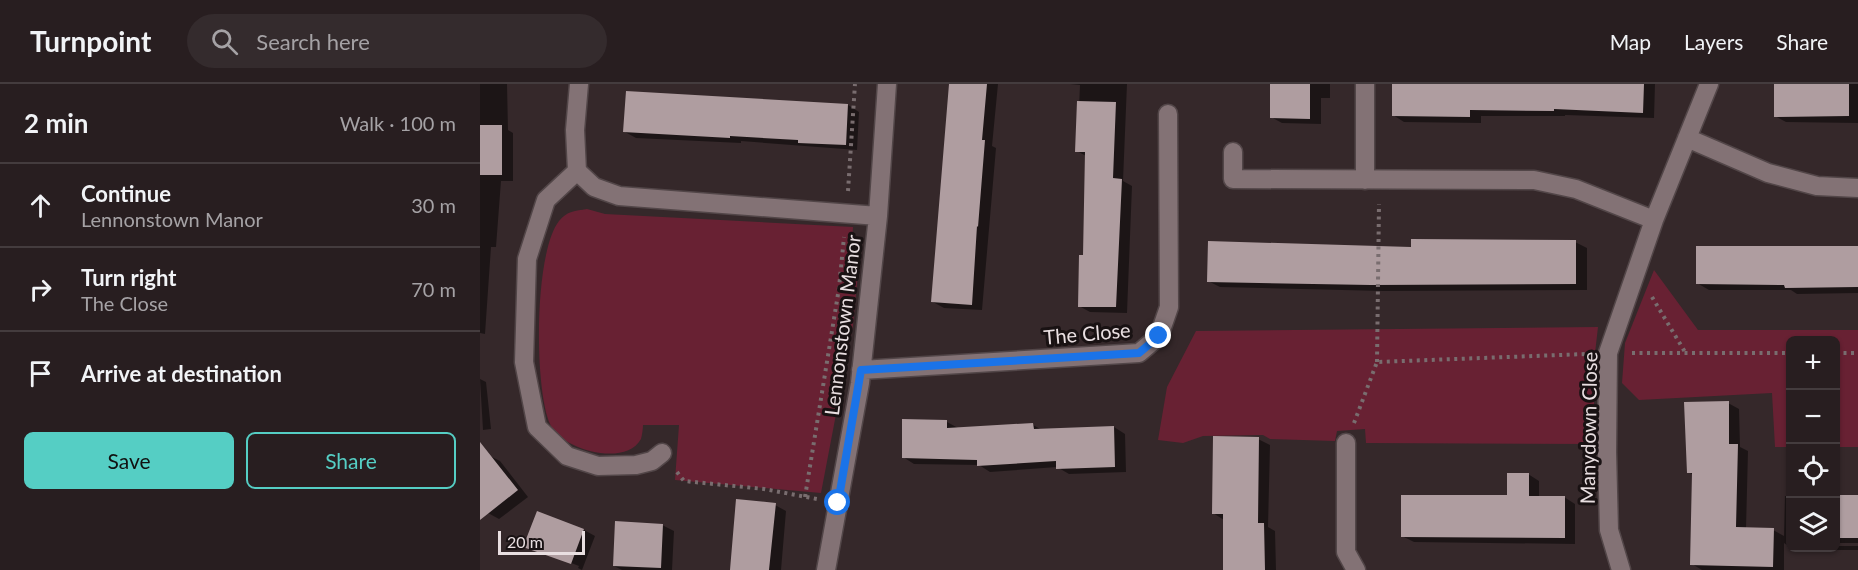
<!DOCTYPE html>
<html lang="en">
<head>
<meta charset="utf-8">
<style>
  body { margin:0; font-family:Lato,sans-serif; background:#342b2d; color:#f1f3f6 }
  .controls { position:absolute; right:18px; bottom:18px; display:grid; overflow:hidden; border-radius:9px; box-shadow:0 2px 4px #0004 }
  .controls button { width:54px; height:54px; display:grid; place-items:center; padding:0; border:0; border-bottom:2px solid #443c3e; background:#281e20; color:#f1f3f6; font:30px sans-serif }
  .scale { position:absolute; left:18px; bottom:15px; width:87px; box-sizing:border-box; padding-left:6px; border:3px solid #e9dfe1; border-top:0; font-size:16px; line-height:21px; white-space:nowrap; color:#e9dfe1; -webkit-text-stroke:4px #191213; paint-order:stroke }
  .stop { position:absolute; width:18px; height:18px; margin:-14px; border:4px solid #1a73e8; border-radius:50%; background:#fff }
  .stop.end { background:#1a73e8; border-color:#fff; box-shadow:0 2px 6px #0008 }
  .list { margin:0; padding:0; list-style:none }
  h2 { display:flex; justify-content:space-between; align-items:center; height:78px; margin:0; padding:0 24px; font-size:26px }
  h2 small { font-size:20px; font-weight:400; color:#a5a2a5 }
  .list li { display:grid; grid-template-columns:39px 1fr auto; gap:18px; align-items:center; box-sizing:border-box; height:84px; padding:0 24px; border-top:2px solid #443c3e }
  .list b { display:block; font-size:22px; white-space:nowrap }
  .list p { margin:0; font-size:20px; white-space:nowrap; color:#a5a2a5 }
  .list em { font-size:20px; font-style:normal; color:#a5a2a5 }
  .actions { display:flex; gap:12px; padding:18px 24px }
  .actions a { flex:1; padding:14px 0; border:2px solid #55cec4; border-radius:9px; text-align:center; font-size:21px; color:#55cec4 }
  .actions .main { background:#55cec4; color:#111 }
  .icon { flex:none; width:33px; height:33px; fill:none; stroke:currentColor; stroke-width:2; stroke-linecap:round; stroke-linejoin:round }
  .map { position:relative; flex:none; width:1378px; height:486px; overflow:hidden }
  header { display:flex; align-items:center; gap:36px; box-sizing:border-box; height:84px; padding:0 30px; background:#281e20; border-bottom:2px solid #443c3e }
  header strong { font-size:28px }
  nav { display:flex; gap:33px; margin-inline-start:auto; font-size:21px }
  .search { width:420px; height:54px; background:#342b2d; display:flex; align-items:center; gap:15px; box-sizing:border-box; padding:0 21px; border-radius:33px; color:#a5a2a5; font-size:22px }
  main { display:flex }
  aside { flex:1; background:#281e20 }
  .map>svg:first-child { display:block }
</style>
</head>
<body>
<header>
<strong>Turnpoint</strong>
<div class="search"><svg class="icon" aria-label="search" viewBox="0 0 24 24"><circle cx="10" cy="10" r="6"/><path d="M15 15l6 6"/></svg>Search here</div>
<nav><a>Map</a><a>Layers</a><a>Share</a></nav>
</header>
<main>
<aside>
<h2>2 min<small>Walk · 100 m</small></h2>
<ul class="list">
<li><svg class="icon" aria-label="ahead" viewBox="0 0 24 24"><path d="M12 20V5M6 11l6-6 6 6"/></svg><div><b>Continue</b><p>Lennonstown Manor</p></div><em>30 m</em></li>
<li><svg class="icon" aria-label="right" viewBox="0 0 24 24"><path d="M7 20v-9h11M14 6l5 5-5 5"/></svg><div><b>Turn right</b><p>The Close</p></div><em>70 m</em></li>
<li><svg class="icon" aria-label="arrive" viewBox="0 0 24 24"><path d="M6 21V4h12l-3 4 3 4H6"/></svg><div><b>Arrive at destination</b></div></li>
</ul>
<div class="actions"><a class="main">Save</a><a>Share</a></div>
</aside>
<div class="map">
<svg width="1378" height="486" viewBox="0 0 1378 486">
  <rect width="100%" height="100%" fill="#35282a"/>
  <path fill="#682133" d="M107,125l18,5 248,13 -2,25 9,1 -7,72 -32,168 -146,-13 4,-55h-36c0,4 -1,10 -2,14 -16,29 -81,10 -91,-15 -16,-37 -16,-171 9,-203 8,-10 16,-10 28,-12z
    M1174,186l44,60h160v117h-22v-107h-46v107h-15l-3,-54 -133,7 -17,-17 3,-40z
    M1118,243l-4,35v82l-228,-1 -1,-14 -28,2 -2,10 -65,-2 -7,-4 -60,1 -20,7 -25,-3 9,-53 29,-56z"/>
  <path fill="#0007" d="M0,0h27l1,46 5,3v48h-12l-5,66h-5l-6,87 -5,-1z
    M471,0h47l-6,62 4,2 -14,162 -38,-2 -11,-6z
    M590,0h57l-4,97 9,5 -5,127 -37,-1 -11,-6 5,-49 2,-101 -9,-5 3,-66z
    M791,0h59v14h-9v26l-39,-1 -11,-6z
    M914,0h261l-1,34 -89,-3v1h-84v7l-77,-1 -11,-7z
    M1295,0h83v39l-72,-1 -11,-6z
    M368,21l11,7 -2,38 -116,-9v2l-105,-5 -11,-6z
    M1095,158l12,6v42l-204,1 -163,-4 -12,-6 205,-32z
    M1218,164h160v45l-61,1 -6,-4h-82l-12,-7z
    M0,295l6,3 5,47 -8,1z
    M1248,319l11,6 1,38 8,4 -2,78 27,1 11,6 1,-40h5v51l-6,-4v27h-82l-10,-6 2,-89 -6,-3z
    M467,338l11,6 75,-3 9,5 72,-3 11,7 1,38 -57,2 -12,-7 -67,5 -11,-7 -65,-1 -11,-7z
    M778,355l12,6 -2,82 7,4 1,39h-52v-50l-11,-7z
    M8,371l12,6 28,36 -29,22 -11,-6 -8,-11v-41z
    M1048,390l11,7v16h25l11,7v40l-161,-2 -12,-6 106,-39z
    M1356,412l22,1v46h-22z
    M295,421l11,6 -5,59h-49z
    M58,429l46,17 11,6 -13,34 -4,-2 1,-2 -44,-17v2l-10,-5z
    M182,441l12,6 -2,39h-50l-8,-4z
    M1356,462h22v4h-63l-4,-2z"/>
  <path fill="#af9da0" d="M469,0h38l-5,56h3l-7,87 -1,-1 -5,79 -41,-3z
    M790,0h40v35l-40,-1z
    M912,0h252l-1,29 -89,-4v2l-84,-1v7l-78,-1z
    M1294,0h75v32l-75,1z
    M146,7l222,13 -2,41 -48,-2v-3l-68,-4v2l-107,-6z
    M597,17l39,1 -3,76 9,1 -6,128h-38l1,-52h4l2,-103h-10z
    M0,41h22v50h-22z
    M931,155l165,1v44l-205,1 -164,-3 1,-41 203,6z
    M1216,162h162v41l-73,1 -1,-3 -88,-1z
    M1249,317v43h9l-2,83 38,1 -1,39 -83,-2 2,-92h-5l-3,-71z
    M422,335l45,1v8l86,-5 1,6 80,-3 1,41 -59,2v-8l-79,5v-6l-75,-2z
    M733,352l46,1 -1,86h6l1,47h-42v-56h-11z
    M0,358l38,48 -38,30z
    M1027,389h22v23h36v42l-164,-1v-42h106z
    M1356,411h22v43h-22z
    M256,415l40,4 -7,67h-39z
    M57,427l47,18 -13,35 -48,-17z
    M135,437l48,3 -2,44 -48,-2z"/>
  <g fill="none" stroke-linecap="round" stroke-linejoin="round">
    <defs>
      <path id="minor" d="M99,0l-4,46 2,41 17,16 25,9 259,20
        M885,0v96
        M1207,54l81,35 49,13 41,2
        M753,68v27l301,1 42,9 78,31
        M97,87l-31,29 -19,59 -3,103 13,65 30,29 31,10 38,-1 16,-4 10,-8
        M381,286l278,-17 20,-17 10,-29 -1,-193
        M866,359v109l10,18
        M346,486l34,-187 18,-167 9,-132
        M1141,486l-12,-40 -2,-78 1,-99 46,-133 55,-136"/>
    </defs>
    <use href="#minor" stroke="#524648" stroke-width="21"/>
    <path stroke="#796d6f" stroke-width="4" stroke-dasharray="3 4.5" stroke-linecap="butt" d="M368,107l7,-107
      M1172,213l33,55
      M1152,269h158
      M1356,269h22
      M897,278l2,-158
      M874,339l23,-61 209,-8
      M197,388l7,9 80,8 53,10
      M325,413l34,-209 5,-51"/>
    <use href="#minor" stroke="#837275" stroke-width="18"/>
  </g>
  <g fill="none" stroke-linecap="round" stroke-linejoin="round">
    <path stroke="#1a73e8" stroke-width="8" d="M358,419l23,-133 278,-17 20,-17"/>
  </g>
  <g text-anchor="middle" dominant-baseline="central" stroke-width="6" stroke-linejoin="round" paint-order="stroke">
    <g font-size="20" fill="#e9dfe1" stroke="#191213">
      <text transform="translate(362 241) rotate(-83)">Lennonstown Manor</text>
      <text transform="translate(607 249) rotate(-5)">The Close</text>
      <text transform="translate(1108 344) rotate(-89)">Manydown Close</text>
    </g>
  </g>
</svg>
<div class="controls">
<button>+</button>
<button>−</button>
<button><svg class="icon" aria-label="locate" viewBox="0 0 24 24"><circle cx="12" cy="12" r="6"/><path d="M12 2v4M12 18v4M2 12h4M18 12h4"/></svg></button>
<button><svg class="icon" aria-label="layers" viewBox="0 0 24 24"><path d="M12 4l9 5-9 5-9-5zM3 14l9 5 9-5"/></svg></button>
</div>
<div class="scale">20 m</div>
<div class="stop" style="left:358px;top:419px"></div>
<div class="stop end" style="left:679px;top:252px"></div>
</div>
</main>
</body>
</html>
